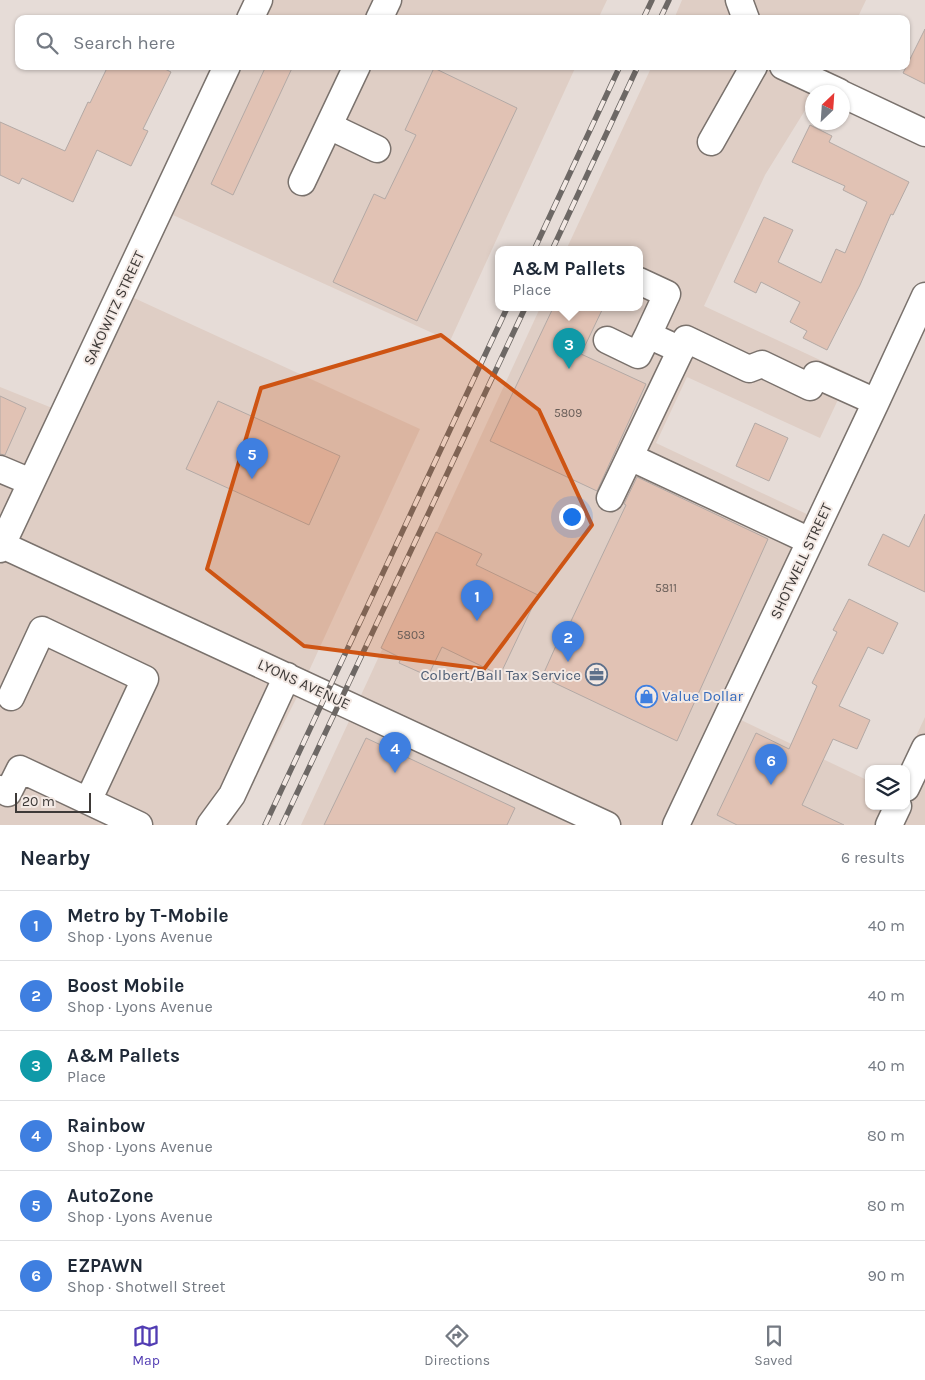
<!DOCTYPE html>
<html lang="en">
<head>
<meta charset="utf-8">
<style>
  body { margin:0; font-family:Karla,sans-serif; background:#f2f2f3; color:#1f2937 }
  .controls { position:absolute; right:15px; bottom:15px; display:grid; overflow:hidden; border-radius:10px; box-shadow:0 1px 4px #0004 }
  .controls button { width:45px; height:45px; display:grid; place-items:center; padding:0; border:0; border-bottom:1px solid #e0e1e3; background:#fff; color:#1f2937; font:25px sans-serif }
  .compass { position:absolute; left:805px; top:85px; width:45px; height:45px; border-radius:50%; background:#fff; box-shadow:0 1px 4px #0004; rotate:25deg }
  .scale { position:absolute; left:15px; bottom:12px; width:76px; box-sizing:border-box; padding-left:5px; border:2px solid #3e3a38; border-top:0; font-size:14px; line-height:18px; white-space:nowrap; color:#3e3a38; -webkit-text-stroke:4px #f3e9e4; paint-order:stroke }
  .you { position:absolute; left:571px; top:516px; width:18px; height:18px; margin:-12px; border:4px solid #fff; border-radius:50%; background:#1a73e8; box-shadow:0 0 0 8px #1a73e833 }
  .badge { display:grid; place-items:center; width:32px; height:32px; border-radius:50%; background:#513cb3; color:#fff; font-size:16px; font-weight:700 }
  .pin { position:absolute; translate:-50% -41px; filter:drop-shadow(0 1px 2px #0008) }
  .pin::after { content:''; position:absolute; top:26px; width:18px; height:15px; background:inherit; clip-path:polygon(0 0,100% 0,50% 100%) }
  .popup { position:absolute; left:495px; top:246px; width:148px; height:65px; box-sizing:border-box; display:grid; place-content:center; border-radius:10px; background:#fff; filter:drop-shadow(0 1px 4px #0005); font-size:16px; white-space:nowrap; color:#747a83 }
  .popup b { font-size:19px; color:#1f2937 }
  .popup::after { content:''; position:absolute; left:50%; top:100%; margin-left:-10px; border:10px solid transparent; border-top-color:#fff }
  .list { margin:0; padding:0; list-style:none }
  h2 { display:flex; justify-content:space-between; align-items:center; height:65px; margin:0; padding:0 20px; font-size:21px }
  h2 small { font-size:16px; font-weight:400; color:#747a83 }
  .list li { display:grid; grid-template-columns:32px 1fr auto; gap:15px; align-items:center; box-sizing:border-box; height:70px; padding:0 20px; border-top:1px solid #e0e1e3 }
  .list b { display:block; font-size:19px; white-space:nowrap }
  .list p { margin:0; font-size:16px; white-space:nowrap; color:#747a83 }
  .list em { font-size:16px; font-style:normal; color:#747a83 }
  .icon { flex:none; width:28px; height:28px; fill:none; stroke:currentColor; stroke-width:2; stroke-linecap:round; stroke-linejoin:round }
  .map { position:relative; flex:none; width:925px; height:825px; overflow:hidden }
  .search { position:absolute; background:#fff; box-shadow:0 1px 4px #0004; left:15px; right:15px; top:15px; height:55px; display:flex; align-items:center; gap:12px; box-sizing:border-box; padding:0 18px; border-radius:10px; color:#747a83; font-size:19px }
  .sheet { height:485px; background:#fff }
  nav { display:flex; justify-content:space-around; align-items:center; box-sizing:border-box; height:70px; border-top:1px solid #e0e1e3; background:#fff; font-size:14px; color:#747a83 }
  nav a { display:grid; justify-items:center; gap:2px }
  nav .on { color:#513cb3 }
  .map>svg:first-child { display:block }
</style>
</head>
<body>
<div class="map">
<svg width="925" height="825" viewBox="0 0 925 825">
  <rect width="100%" height="100%" fill="#e6dcd7"/>
  <path fill="#dfcec5" d="M274,0h333l-9,19h-333z
    M682,0h184l-9,19h-183z
    M243,66h333l-126,275 -277,-126z
    M652,66h180l-16,26h-4v7l-47,76 -61,131 146,68 -30,64 -133,-61 -31,66 176,83 -91,194 128,61v25h37l-5,-37 24,-52v108h-624l239,-517h99v-58h-73z
    M134,298l286,131 -123,268 -54,106 -14,22h-229v-438l77,31z"/>
  <path fill="#e1c2b4" stroke="#b3a9a5" d="M925,29v55l-22,-11z
    M108,66h51l12,6 -28,57 5,2 -17,35 -34,-16 -24,52 -51,-24 -3,6 -19,-9v-53l65,29 23,-49 2,1z
    M266,66h27l-60,129 -22,-11z
    M434,68l83,40 -100,213 -84,-39 41,-88 11,5 31,-64 -11,-5z
    M810,125l22,11 -3,6 80,40 -16,33 -2,-1 -31,71 -33,65 -24,-12 4,-7 -17,-9 10,-20 -39,-20 -5,11 -22,-11 30,-65 29,13 -15,32 43,21 15,-34 9,4 22,-51 -24,-12 2,-4 -53,-24z
    M553,308h50l-22,46 65,30 -49,107 -107,-50z
    M0,396l26,12 -21,47 -5,-1z
    M218,401l122,55 -31,69 -123,-56z
    M755,423l33,15 -19,43 -33,-15z
    M637,477l131,62 -91,202 -135,-64 17,-38 4,-1 63,-133 -2,-1z
    M925,514v78l-57,-27 15,-31 26,13z
    M436,532l46,22 -6,11 62,30 -38,80 -58,-28 -14,29 -29,-13 2,-5 -20,-10z
    M849,599l49,24 -15,31 -15,-7 -29,59 31,14 -13,29 -24,-10 -31,66 42,20h-107l-20,-10 39,-82 33,16 28,-63 -5,-3 25,-51 -4,-2z
    M366,738l149,70 -8,17h-183z"/>
  <g fill="none" stroke-linecap="round" stroke-linejoin="round">
    <defs>
      <path id="minor" d="M739,0l7,19
        M250,19l9,-19
        M379,19l9,-19
        M783,66l56,26
        M842,94l83,39
        M329,126l48,23
        M711,142l43,-76
        M302,182l55,-116
        M639,281l28,13 -19,41 33,15
        M607,340l31,15 10,-20
        M630,457l180,84
        M0,469l31,13
        M610,498l76,-159 63,30 13,-5 48,23 6,-12 60,27
        M0,544l607,281
        M0,549l227,-483
        M11,697l31,-67 103,49 -57,122
        M906,788l19,-40
        M0,789l8,4 12,-24 119,56
        M210,825l22,-30 55,-119
        M676,825l200,-423 49,-106
        M889,825l9,-19"/>
    </defs>
    <use href="#minor" stroke="#7a726d" stroke-width="29"/>
    <use href="#minor" stroke="#fff" stroke-width="26"/>
    <defs>
      <path id="rail" d="M643,19l9,-19
        M660,19l9,-19
        M534,250l86,-184
        M552,250l86,-184
        M265,825l242,-517
        M282,825l243,-517"/>
    </defs>
    <use href="#rail" stroke="#6d6865" stroke-width="5.5"/>
    <use href="#rail" stroke="#f3e9e4" stroke-width="4" stroke-dasharray="11" stroke-linecap="butt"/>
  </g>
  <path fill="#ce5413" fill-opacity="0.2" stroke="#ce5413" stroke-width="4" stroke-linejoin="round" d="M441,335l98,75 53,115 -108,144 -180,-23 -97,-77 54,-181z"/>
  <defs>
    <symbol id="office-ring" viewBox="-11 -11 22 22"><circle r="9.5" fill="#f3e9e4" stroke="#5c6f8a" stroke-width="1.5"/><path d="M-6-3h4V-5.5h4V-3h4V5H-6ZM-1-4.5V-3h2v-1.5ZM-6 0V1H6V0Z" fill="#5c6f8a"/></symbol>
    <symbol id="shop-ring" viewBox="-11 -11 22 22"><circle r="9.5" fill="#f3e9e4" stroke="#3f7fe0" stroke-width="1.5"/><path d="M-5-2.5h2.3a2.7 3.5 0 0 1 5.4 0H5L5.5 6h-11ZM-1.5-2.5h3a1.5 2.3 0 0 0-3 0Z" fill="#3f7fe0"/></symbol>
  </defs>
  <g fill-rule="evenodd">
    <use href="#office-ring" x="584" y="662" width="25" height="25"/>
    <use href="#shop-ring" x="634" y="684" width="25" height="25"/>
  </g>
  <g text-anchor="middle" dominant-baseline="central" stroke-width="4" stroke-linejoin="round" paint-order="stroke">
    <g font-size="12" fill="#675c57">
      <text x="568" y="413">5809</text>
      <text x="666" y="588">5811</text>
      <text x="411" y="635">5803</text>
    </g>
    <g font-size="15" fill="#3e3a38" stroke="#f3e9e4">
      <text transform="translate(114 308) rotate(-65)">SAKOWITZ STREET</text>
      <text transform="translate(801 561) rotate(-65)">SHOTWELL STREET</text>
      <text transform="translate(304 684) rotate(25)">LYONS AVENUE</text>
    </g>
    <g font-size="15" fill="#4e5e75" stroke="#f3e9e4" text-anchor="end">
      <text x="581" y="675">Colbert/Ball Tax Service</text>
    </g>
    <g font-size="15" fill="#366cbe" stroke="#f3e9e4" text-anchor="start">
      <text x="662" y="696">Value Dollar</text>
    </g>
  </g>
</svg>
<div class="controls">
<button><svg class="icon" aria-label="layers" viewBox="0 0 24 24"><path d="M12 4l9 5-9 5-9-5zM3 14l9 5 9-5"/></svg></button>
</div>
<svg class="compass" viewBox="-18 -18 36 36"><path d="M0-13l5 13h-10z" fill="#e53935"/><path d="M0 13l5-13h-10z" fill="#747a83"/></svg>
<div class="scale">20 m</div>
<div class="you"></div>
<div class="pin badge" style="left:477px;top:621px;background:#3f7fe0">1</div>
<div class="pin badge" style="left:568px;top:662px;background:#3f7fe0">2</div>
<div class="pin badge" style="left:569px;top:369px;background:#0f9aa8">3</div>
<div class="popup"><b>A&amp;M Pallets</b>Place</div>
<div class="pin badge" style="left:395px;top:773px;background:#3f7fe0">4</div>
<div class="pin badge" style="left:252px;top:479px;background:#3f7fe0">5</div>
<div class="pin badge" style="left:771px;top:785px;background:#3f7fe0">6</div>
<div class="search"><svg class="icon" aria-label="search" viewBox="0 0 24 24"><circle cx="10" cy="10" r="6"/><path d="M15 15l6 6"/></svg>Search here</div>
</div>
<section class="sheet">
<h2>Nearby<small>6 results</small></h2>
<ul class="list">
<li><span class="badge" style="background:#3f7fe0">1</span><div><b>Metro by T-Mobile</b><p>Shop · Lyons Avenue</p></div><em>40 m</em></li>
<li><span class="badge" style="background:#3f7fe0">2</span><div><b>Boost Mobile</b><p>Shop · Lyons Avenue</p></div><em>40 m</em></li>
<li><span class="badge" style="background:#0f9aa8">3</span><div><b>A&amp;M Pallets</b><p>Place</p></div><em>40 m</em></li>
<li><span class="badge" style="background:#3f7fe0">4</span><div><b>Rainbow</b><p>Shop · Lyons Avenue</p></div><em>80 m</em></li>
<li><span class="badge" style="background:#3f7fe0">5</span><div><b>AutoZone</b><p>Shop · Lyons Avenue</p></div><em>80 m</em></li>
<li><span class="badge" style="background:#3f7fe0">6</span><div><b>EZPAWN</b><p>Shop · Shotwell Street</p></div><em>90 m</em></li>
</ul>
</section>
<nav>
<a class="on"><svg class="icon" aria-label="map" viewBox="0 0 24 24"><path d="M3 6l6-2 6 2 6-2v14l-6 2-6-2-6 2zM9 4v14M15 6v14"/></svg>Map</a>
<a><svg class="icon" aria-label="directions" viewBox="0 0 24 24"><path d="M12 3l9 9-9 9-9-9zM9 14v-3h6M13 9l2 2-2 2"/></svg>Directions</a>
<a><svg class="icon" aria-label="saved" viewBox="0 0 24 24"><path d="M7 4h10v16l-5-4-5 4z"/></svg>Saved</a>
</nav>
</body>
</html>
